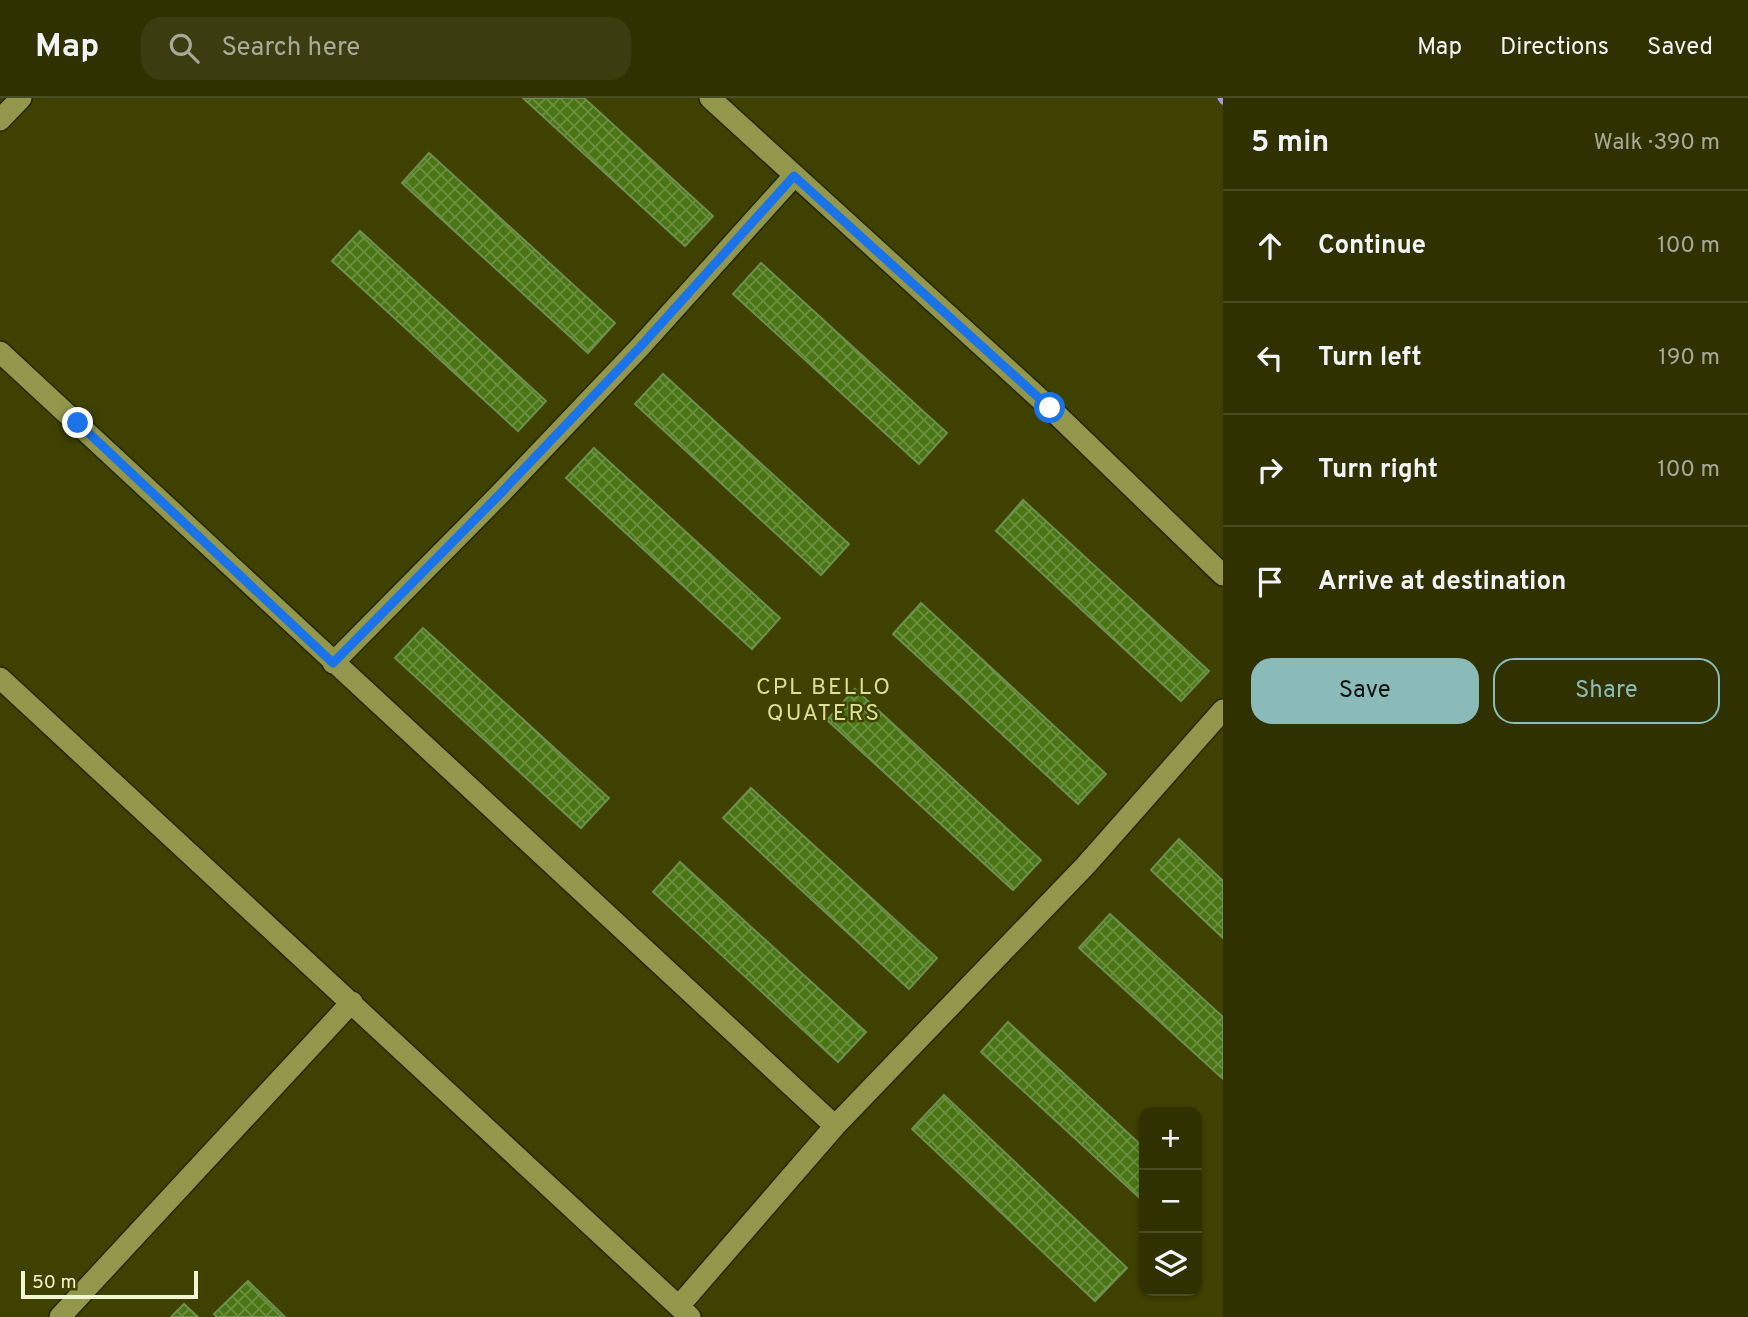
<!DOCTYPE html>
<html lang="en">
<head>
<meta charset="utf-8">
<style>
  body { margin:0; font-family:Overpass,sans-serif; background:#3b3d10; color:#f1f3f6 }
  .controls { position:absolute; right:21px; bottom:21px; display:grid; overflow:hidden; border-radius:14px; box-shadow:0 2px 5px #0004 }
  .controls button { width:63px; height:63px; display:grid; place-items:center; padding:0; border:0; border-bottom:2px solid #4a4c23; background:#2f3101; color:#f1f3f6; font:35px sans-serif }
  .scale { position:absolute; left:21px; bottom:18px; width:177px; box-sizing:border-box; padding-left:7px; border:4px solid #f2f6d0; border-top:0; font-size:19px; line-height:24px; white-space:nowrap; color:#f2f6d0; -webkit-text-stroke:5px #3f4101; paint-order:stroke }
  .stop { position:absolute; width:21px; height:21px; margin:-16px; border:5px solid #1a73e8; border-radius:50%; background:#fff }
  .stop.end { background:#1a73e8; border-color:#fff; box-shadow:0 2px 7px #0008 }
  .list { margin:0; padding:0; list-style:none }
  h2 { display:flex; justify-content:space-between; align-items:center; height:91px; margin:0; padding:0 28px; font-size:30px }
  h2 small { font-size:23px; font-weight:400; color:#a7a999 }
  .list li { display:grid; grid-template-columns:46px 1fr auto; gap:21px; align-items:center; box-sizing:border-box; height:112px; padding:0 28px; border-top:2px solid #4a4c23 }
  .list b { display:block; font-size:26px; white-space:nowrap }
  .list em { font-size:23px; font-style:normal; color:#a7a999 }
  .actions { display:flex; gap:14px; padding:21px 28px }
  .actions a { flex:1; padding:16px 0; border:2px solid #8bbbb9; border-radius:21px; text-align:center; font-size:24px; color:#8bbbb9 }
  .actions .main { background:#8bbbb9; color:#111 }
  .icon { flex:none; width:38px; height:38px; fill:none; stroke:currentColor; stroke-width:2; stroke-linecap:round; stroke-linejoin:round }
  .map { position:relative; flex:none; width:1223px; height:1219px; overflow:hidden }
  header { display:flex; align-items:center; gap:42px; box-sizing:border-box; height:98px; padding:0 35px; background:#2f3101; border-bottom:2px solid #4a4c23 }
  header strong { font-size:33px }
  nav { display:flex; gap:38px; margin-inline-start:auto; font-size:24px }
  .search { width:490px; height:63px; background:#3b3d10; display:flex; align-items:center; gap:18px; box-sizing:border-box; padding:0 24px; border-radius:21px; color:#a7a999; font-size:26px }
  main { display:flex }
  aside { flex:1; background:#2f3101 }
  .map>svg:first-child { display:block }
</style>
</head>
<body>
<header>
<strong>Map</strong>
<div class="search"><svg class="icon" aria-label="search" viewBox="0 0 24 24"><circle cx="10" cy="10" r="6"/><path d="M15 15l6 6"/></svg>Search here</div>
<nav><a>Map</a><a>Directions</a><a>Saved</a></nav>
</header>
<main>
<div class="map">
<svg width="1223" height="1219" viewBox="0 0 1223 1219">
  <defs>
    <pattern id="building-cross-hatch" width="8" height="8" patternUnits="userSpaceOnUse" patternTransform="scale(1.75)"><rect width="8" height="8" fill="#4a7514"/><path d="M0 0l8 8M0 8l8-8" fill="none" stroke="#6d9040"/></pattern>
  </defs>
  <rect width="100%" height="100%" fill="#3f4101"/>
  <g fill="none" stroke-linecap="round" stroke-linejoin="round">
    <path stroke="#a999dc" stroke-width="7" d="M1221,0l2,3"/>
  </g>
  <path fill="url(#building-cross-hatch)" stroke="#6d8f4f" stroke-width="2" d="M523,0h61l129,118 -28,30z
    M429,55l186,170 -27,30 -186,-170z
    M360,133l186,170 -28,30 -186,-170z
    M761,165l186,170 -28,31 -186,-170z
    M663,276l186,170 -28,31 -186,-171z
    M594,350l186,170 -28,31 -186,-171z
    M1023,402l186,171 -28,30 -185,-170z
    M921,505l185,171 -28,30 -185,-170z
    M423,530l186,170 -28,30 -186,-170z
    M855,591l186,171 -28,30 -186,-170z
    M751,690l186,170 -28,31 -186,-171z
    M1179,741l44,42v57l-72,-68z
    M680,764l186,170 -28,30 -185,-170z
    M1110,816l113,103v62l-144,-131z
    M1008,924l136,126v54l-163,-150z
    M944,997l183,173 -32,33 -183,-172z
    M248,1183l37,36h-68l-3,-3z
    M184,1206l14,13h-27z"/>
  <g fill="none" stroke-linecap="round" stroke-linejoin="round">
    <defs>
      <path id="minor" d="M710,0l340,310 173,167
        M0,22l21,-22
        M0,254l835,774
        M333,565l167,-169 140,-147 154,-171
        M0,580l690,639
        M679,1208l156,-180 251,-261 137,-155
        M60,1219l292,-315"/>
    </defs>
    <use href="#minor" stroke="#252600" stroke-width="24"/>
    <use href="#minor" stroke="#93974c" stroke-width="21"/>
  </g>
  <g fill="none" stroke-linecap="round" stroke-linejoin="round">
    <path stroke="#1a73e8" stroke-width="9" d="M78,325l255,240 167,-169 140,-147 154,-171 256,232"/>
  </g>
  <g text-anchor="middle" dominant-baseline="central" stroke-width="5" stroke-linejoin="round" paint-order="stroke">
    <g font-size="23" letter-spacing="2" fill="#dbe093" stroke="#3f4101">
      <text x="824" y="590">CPL BELLO<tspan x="824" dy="26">QUATERS</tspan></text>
    </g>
  </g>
</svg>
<div class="controls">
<button>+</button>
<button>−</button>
<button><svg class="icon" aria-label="layers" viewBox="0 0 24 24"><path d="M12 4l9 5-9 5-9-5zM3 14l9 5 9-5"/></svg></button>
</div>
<div class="scale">50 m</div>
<div class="stop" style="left:1050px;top:310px"></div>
<div class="stop end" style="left:78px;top:325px"></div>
</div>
<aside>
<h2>5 min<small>Walk · 390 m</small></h2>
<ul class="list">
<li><svg class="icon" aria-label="ahead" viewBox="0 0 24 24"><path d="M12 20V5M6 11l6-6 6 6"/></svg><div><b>Continue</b></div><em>100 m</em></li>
<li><svg class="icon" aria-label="left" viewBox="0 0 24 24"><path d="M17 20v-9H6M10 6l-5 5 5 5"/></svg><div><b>Turn left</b></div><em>190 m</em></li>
<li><svg class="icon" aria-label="right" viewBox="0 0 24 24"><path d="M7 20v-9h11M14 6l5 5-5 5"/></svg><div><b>Turn right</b></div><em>100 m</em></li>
<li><svg class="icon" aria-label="arrive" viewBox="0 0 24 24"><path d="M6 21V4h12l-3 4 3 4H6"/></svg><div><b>Arrive at destination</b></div></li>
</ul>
<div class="actions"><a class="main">Save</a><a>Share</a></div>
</aside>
</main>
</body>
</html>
